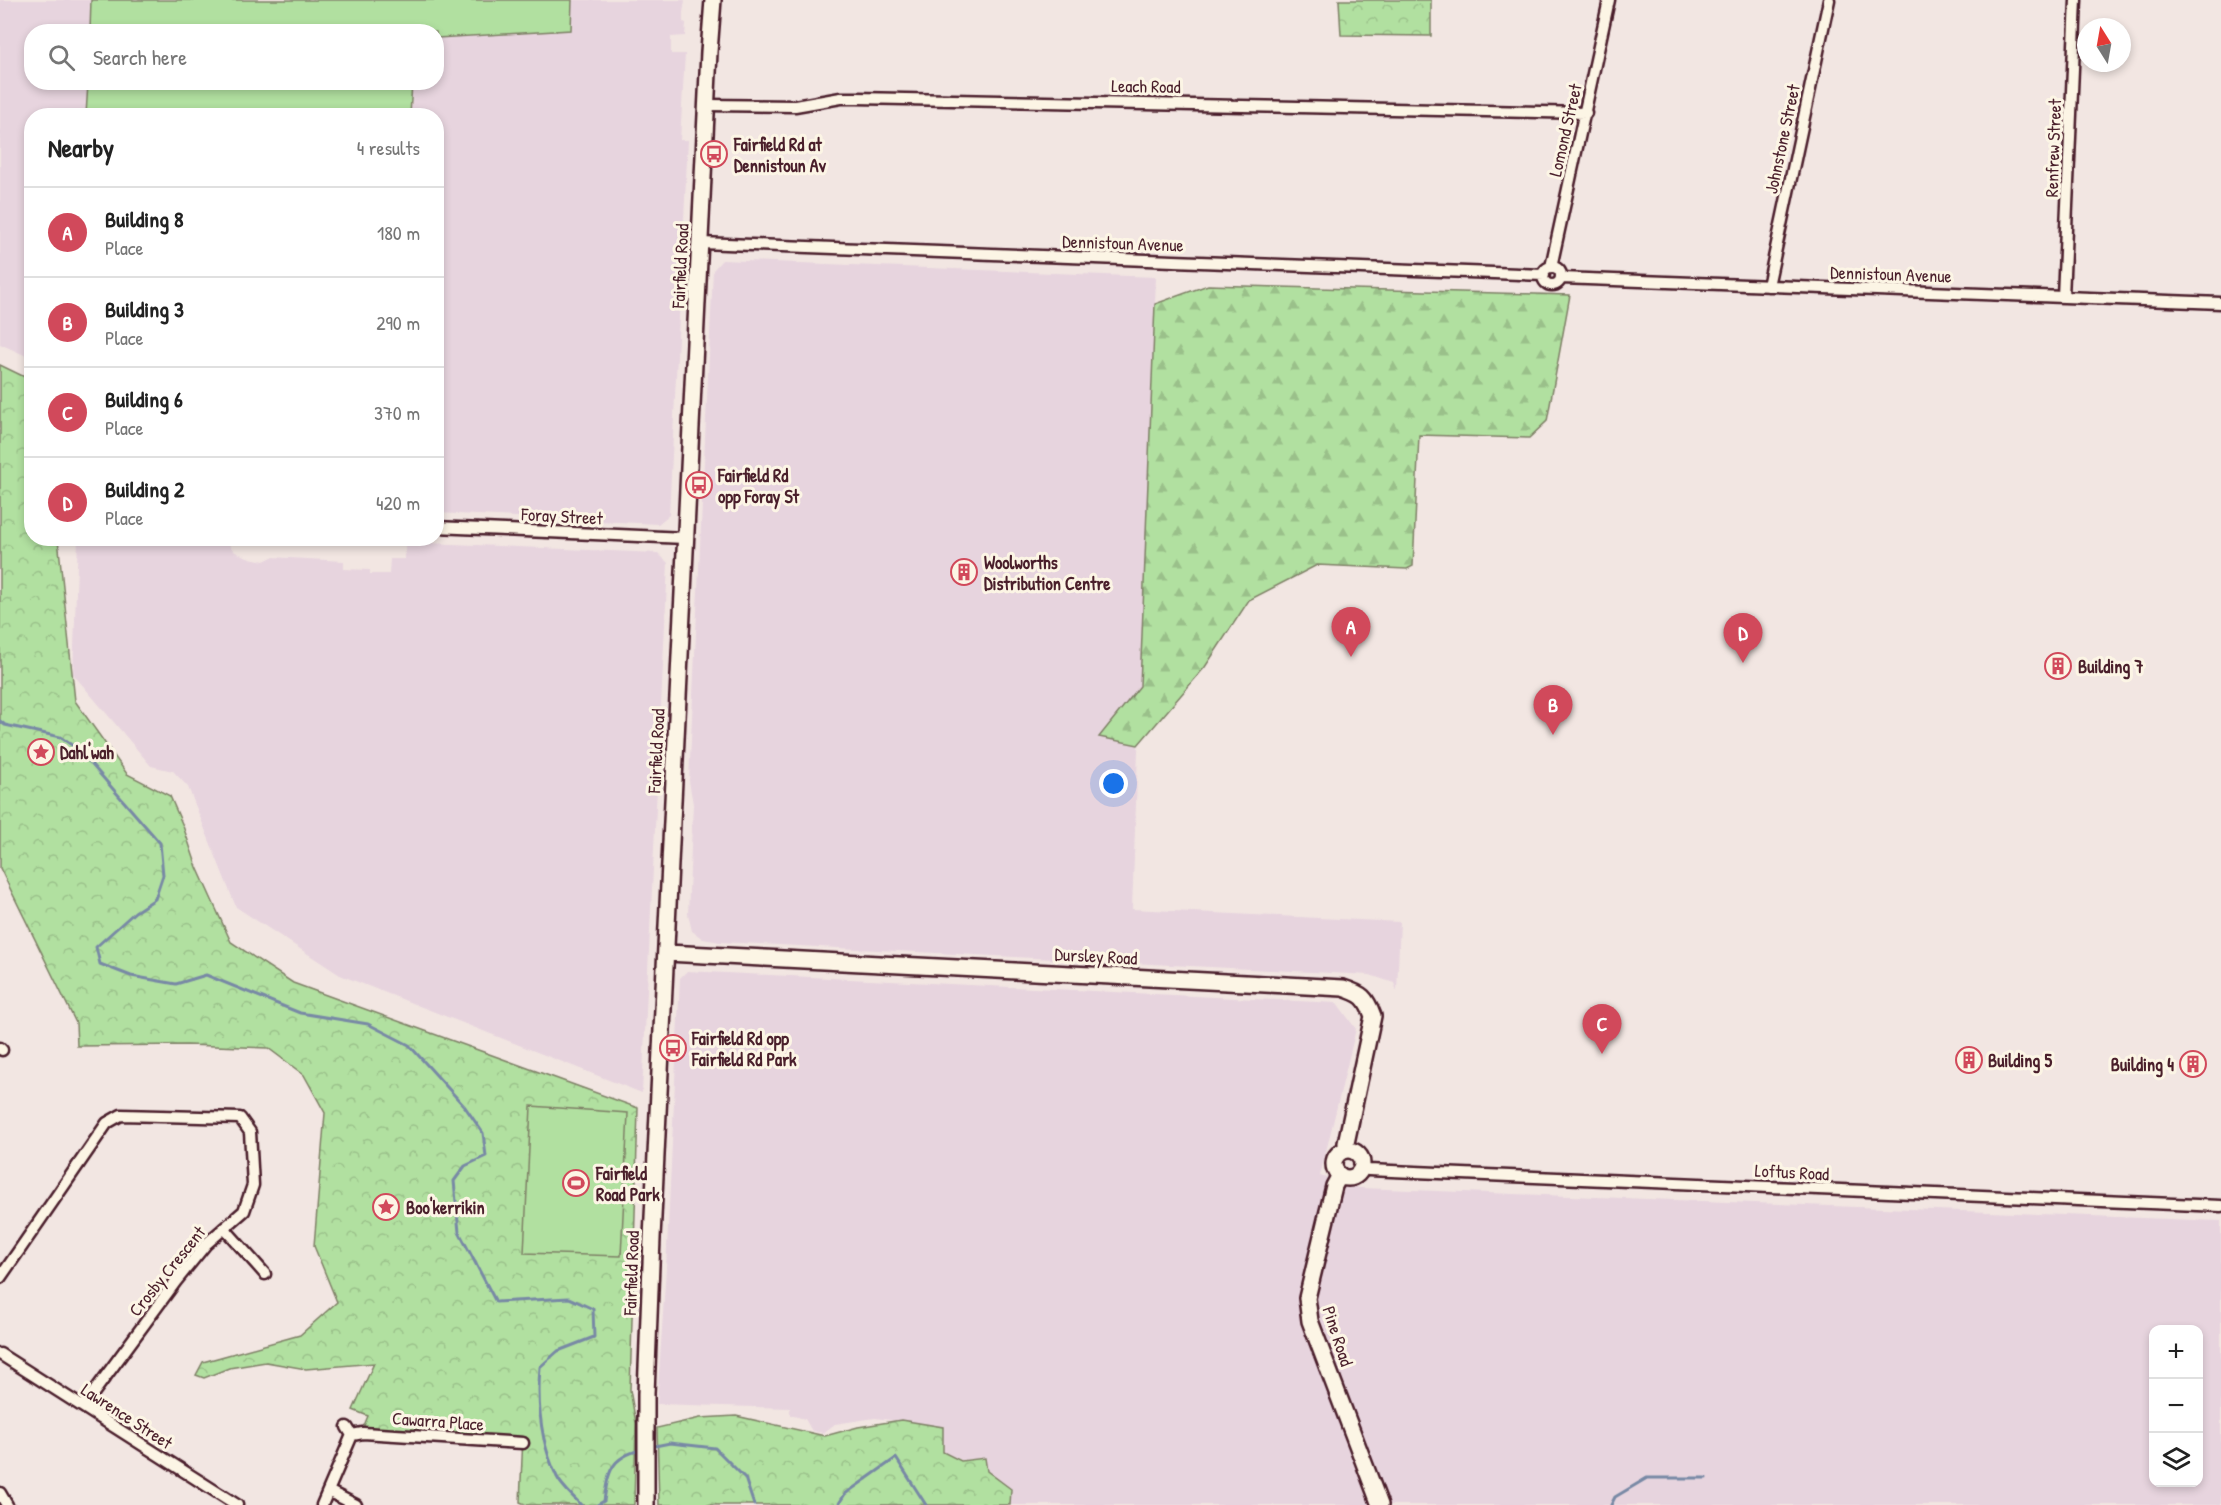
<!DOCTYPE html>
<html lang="en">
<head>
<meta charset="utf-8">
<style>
  body { margin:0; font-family:"Patrick Hand",sans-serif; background:#f6f6f6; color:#222 }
  .controls { position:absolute; right:18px; bottom:18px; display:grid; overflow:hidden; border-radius:12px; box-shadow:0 3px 9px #0003 }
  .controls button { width:54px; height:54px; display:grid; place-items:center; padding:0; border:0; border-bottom:2px solid #e0e0e0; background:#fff; color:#222; font:30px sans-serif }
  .compass { position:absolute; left:2077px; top:18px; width:54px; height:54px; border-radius:50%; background:#fff; box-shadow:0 3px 9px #0003; rotate:349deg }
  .you { position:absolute; left:1114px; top:784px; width:21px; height:21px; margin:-15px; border:4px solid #fff; border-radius:50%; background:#1a73e8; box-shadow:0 0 0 9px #1a73e833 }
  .badge { display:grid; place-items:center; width:39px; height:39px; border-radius:50%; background:#d1495b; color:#fff; font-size:20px; font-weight:700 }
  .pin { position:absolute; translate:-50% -50px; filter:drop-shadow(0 2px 3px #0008) }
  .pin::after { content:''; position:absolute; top:32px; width:21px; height:18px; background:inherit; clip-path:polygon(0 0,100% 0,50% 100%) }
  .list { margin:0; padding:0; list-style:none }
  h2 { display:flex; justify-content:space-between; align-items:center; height:78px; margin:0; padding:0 24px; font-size:26px }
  h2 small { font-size:20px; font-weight:400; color:#767676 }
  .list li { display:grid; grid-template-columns:39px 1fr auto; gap:18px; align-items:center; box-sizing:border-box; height:90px; padding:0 24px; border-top:2px solid #e0e0e0 }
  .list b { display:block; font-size:22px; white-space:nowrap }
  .list p { margin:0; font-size:20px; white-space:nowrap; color:#767676 }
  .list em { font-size:20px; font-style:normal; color:#767676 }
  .icon { flex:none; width:33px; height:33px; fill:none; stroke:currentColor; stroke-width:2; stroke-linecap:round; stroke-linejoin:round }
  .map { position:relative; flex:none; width:2221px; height:1505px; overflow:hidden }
  .search { position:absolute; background:#fff; box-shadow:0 3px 9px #0003; left:24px; top:24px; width:420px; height:66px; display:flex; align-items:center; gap:15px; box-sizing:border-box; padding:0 21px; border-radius:24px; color:#767676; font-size:22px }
  .panel { position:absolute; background:#fff; box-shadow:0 3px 9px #0003; left:24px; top:108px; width:420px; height:438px; border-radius:24px }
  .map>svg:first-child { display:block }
</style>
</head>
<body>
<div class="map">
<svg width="2221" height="1505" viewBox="0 0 2221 1505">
  <defs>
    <pattern id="forest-firs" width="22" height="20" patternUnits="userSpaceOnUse" patternTransform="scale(1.5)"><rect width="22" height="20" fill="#b1e0a0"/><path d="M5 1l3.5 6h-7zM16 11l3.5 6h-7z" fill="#9ac08a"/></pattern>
    <pattern id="park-crowns" width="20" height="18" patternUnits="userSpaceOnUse" patternTransform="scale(1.5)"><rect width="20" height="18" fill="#b1e0a0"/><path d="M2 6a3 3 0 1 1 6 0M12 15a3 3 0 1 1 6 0" fill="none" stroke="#9ac08a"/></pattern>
  </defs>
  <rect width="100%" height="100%" fill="#f2e6e2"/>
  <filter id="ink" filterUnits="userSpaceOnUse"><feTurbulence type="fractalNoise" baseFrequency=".0167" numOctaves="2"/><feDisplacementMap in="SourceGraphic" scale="12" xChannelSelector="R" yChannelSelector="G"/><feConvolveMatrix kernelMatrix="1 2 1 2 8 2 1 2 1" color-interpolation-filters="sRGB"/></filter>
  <g filter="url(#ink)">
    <path fill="#e7d4de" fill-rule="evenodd" d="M0,0h92v31l-60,1v50l59,1 -1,32 -58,1 -1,242 -31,-14z
      M572,0h113l-2,13v9l3,1 -1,13 -14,1v17h14l-5,86h8l-19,375 -11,9 -221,-11 -1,-397h-25l1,-33 24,-1 1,-44 134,-8z
      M722,260l434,17 -24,632 268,13 -3,69 -3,-8 -24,-8 -650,-33 -17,-3 -11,-8 -4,-17 5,-110 -4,-23 24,-511z
      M78,539h150l2,7 5,6 15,6 14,3 8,-4 72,4v8l26,1v4h19l1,-15h15v-17l253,11 10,10 -26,530 -302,-118 -104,-68 -48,-120 -15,-16 -22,-5 -78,-92z
      M687,971l650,32 19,26 -36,147 40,12 861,33v284h-1211l1,-16 -24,-18 -44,-19v-25l-68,-9 -40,6 -12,9 -11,-2 -7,-12 -15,-4v-7l-133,-4 9,-136 14,-290zM2154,1330h44v152h-44z"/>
    <path fill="url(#forest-firs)" stroke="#7e8066" stroke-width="1.5" d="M1208,285l362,10 -23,126 -18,17 -110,-3 -6,131 -6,3 -90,-4 -68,35 -44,67 -67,78 -39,-8 41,-51 15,-382z"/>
    <path fill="url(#park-crowns)" stroke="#7e8066" stroke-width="1.5" d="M1339,0h92v36l-90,-1z
      M0,365l31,15 1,158 26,1 17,162 52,73 43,22 13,30 14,41 34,75 62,41 345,125 -8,282 6,33 -2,82h-107l-7,-3 3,-65 -160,-9 5,-12 -15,-6 21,-47 -68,6 -40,-7 -37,6 -25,10 -8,-3 7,-13 97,-27 37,-33 -23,-56 11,-133 -21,-38 -36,-27 -81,-3 -110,1 -1,-23 -76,-155z
      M736,1416l89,20 33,-9 43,-7 42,7v25l18,9 24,-3 2,13 24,18 -1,16h-351l-2,-77 43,-10z"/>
    <path fill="#b1e0a0" stroke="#7e8066" stroke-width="1.5" d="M91,0h481l-1,30 -134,8 -1,-6 -346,-1z
      M88,83h324l-2,32h-324z
      M531,1106l97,7 -7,143 -97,-3z"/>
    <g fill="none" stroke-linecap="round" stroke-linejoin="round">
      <path stroke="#7889a5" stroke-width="3" d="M0,721l5,4 55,12 19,13 81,93 3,32 -8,24 -20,13 -39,35 4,17 31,12 45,8 30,-9 94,38 68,11 41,21 56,62 18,26 3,23 -21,10 -11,15 5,51 37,70 73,-4 24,11 1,28 -36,14 -18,16c-3,38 0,75 17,110 5,10 16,19 24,28
        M650,1447l20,-4 45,5 30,30 9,27
        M597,1505l7,-4c4,-28 6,-44 37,-51
        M838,1505l7,-11 51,-36 30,47
        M1611,1505l4,-8 32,-19h59"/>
      <defs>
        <path id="street" d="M707,105l88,1 46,-8h16l729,15
          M701,243l843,32
          M1551,267l58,-267
          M1543 276a9 9 0 1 1 18 0a9 9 0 1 1-18 0Z
          M1561,278l660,25
          M1768,286l61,-286
          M2063,297l13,-297
          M436,527l249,11
          M0,1048l2,2
          M1362,1167l6,3 853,36
          M224,1228l41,46
          M0,1278l107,-155 14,-8 119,3 10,14 3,53 -9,26 -38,33 -30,37 -93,126
          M0,1354l237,151
          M352,1435l11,-2 160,10
          M328,1491l28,14
          M0,1493l7,12
          M322,1505l30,-70 -5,-8"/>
        <path id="secondary" d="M667,953l676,35c19,6 23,9 30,28l-27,127 1,7
          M1334 1164a14 14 0 1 1 28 0a14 14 0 1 1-28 0Z
          M1340,1175l-6,11 -27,112 3,23 70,184
          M646,1505v-111l6,-156 57,-1186 4,-52"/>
      </defs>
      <use href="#street" stroke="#4a1f2b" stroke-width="15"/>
      <use href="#secondary" stroke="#4a1f2b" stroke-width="20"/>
      <use href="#street" stroke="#fcf5e5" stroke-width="10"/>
      <use href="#secondary" stroke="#fcf5e5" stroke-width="15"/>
    </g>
  </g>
  <defs>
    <symbol id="bus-ring" viewBox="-11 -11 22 22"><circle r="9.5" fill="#fcf5e5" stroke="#d1495b" stroke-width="1.5"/><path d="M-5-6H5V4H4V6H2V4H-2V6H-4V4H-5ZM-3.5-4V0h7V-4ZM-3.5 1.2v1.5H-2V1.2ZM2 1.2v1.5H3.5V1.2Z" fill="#d1495b"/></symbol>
    <symbol id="building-ring" viewBox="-11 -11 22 22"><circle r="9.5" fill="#fcf5e5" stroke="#d1495b" stroke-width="1.5"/><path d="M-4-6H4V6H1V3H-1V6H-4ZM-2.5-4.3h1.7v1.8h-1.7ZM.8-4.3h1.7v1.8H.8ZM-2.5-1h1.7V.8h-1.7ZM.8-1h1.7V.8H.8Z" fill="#d1495b"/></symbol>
    <symbol id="sight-ring" viewBox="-11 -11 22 22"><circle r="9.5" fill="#fcf5e5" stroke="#d1495b" stroke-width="1.5"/><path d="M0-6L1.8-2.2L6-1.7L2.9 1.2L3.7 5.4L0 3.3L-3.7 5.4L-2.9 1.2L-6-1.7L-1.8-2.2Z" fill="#d1495b"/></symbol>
    <symbol id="stadium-ring" viewBox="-11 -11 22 22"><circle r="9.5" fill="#fcf5e5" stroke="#d1495b" stroke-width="1.5"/><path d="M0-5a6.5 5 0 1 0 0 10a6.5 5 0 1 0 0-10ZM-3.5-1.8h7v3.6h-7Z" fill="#d1495b"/></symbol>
  </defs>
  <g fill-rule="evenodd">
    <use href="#bus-ring" x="699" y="139" width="30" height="30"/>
    <use href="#bus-ring" x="684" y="470" width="30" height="30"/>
    <use href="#building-ring" x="949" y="557" width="30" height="30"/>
    <use href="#building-ring" x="2043" y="651" width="30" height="30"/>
    <use href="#sight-ring" x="26" y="737" width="30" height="30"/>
    <use href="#bus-ring" x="658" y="1033" width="30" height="30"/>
    <use href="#building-ring" x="1954" y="1045" width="30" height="30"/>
    <use href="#building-ring" x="2178" y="1049" width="30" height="30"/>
    <use href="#stadium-ring" x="561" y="1168" width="30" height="30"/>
    <use href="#sight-ring" x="371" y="1192" width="30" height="30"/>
  </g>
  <g text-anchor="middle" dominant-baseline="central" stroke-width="6" stroke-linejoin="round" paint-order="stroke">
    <g font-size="18" fill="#4a1f2b" stroke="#fcf5e5">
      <text transform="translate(1146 86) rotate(1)">Leach Road</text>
      <text transform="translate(1565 130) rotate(-77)">Lomond Street</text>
      <text transform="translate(1782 139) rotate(-78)">Johnstone Street</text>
      <text transform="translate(2053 148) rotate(-88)">Renfrew Street</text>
      <text transform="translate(1123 243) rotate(2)">Dennistoun Avenue</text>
      <text transform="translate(680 266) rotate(-87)">Fairfield Road</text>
      <text transform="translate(1891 274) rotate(2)">Dennistoun Avenue</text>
      <text transform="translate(562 516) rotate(3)">Foray Street</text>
      <text transform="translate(656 751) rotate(-87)">Fairfield Road</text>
      <text transform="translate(1096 956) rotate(3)">Dursley Road</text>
      <text transform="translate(1792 1172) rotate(3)">Loftus Road</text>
      <text transform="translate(167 1271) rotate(-51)">Crosby Crescent</text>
      <text transform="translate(631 1273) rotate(-88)">Fairfield Road</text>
      <text transform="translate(1338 1336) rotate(72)">Pine Road</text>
      <text transform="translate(127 1416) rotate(33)">Lawrence Street</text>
      <text transform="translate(438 1421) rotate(4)">Cawarra Place</text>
    </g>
    <g font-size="18" font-weight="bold" fill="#4a1f2b" stroke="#fcf5e5" text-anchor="start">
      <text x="734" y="144">Fairfield Rd at<tspan x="734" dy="21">Dennistoun Av</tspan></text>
      <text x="718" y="475">Fairfield Rd<tspan x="718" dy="21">opp Foray St</tspan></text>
      <text x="984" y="562">Woolworths<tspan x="984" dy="21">Distribution Centre</tspan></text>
      <text x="2078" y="666">Building 7</text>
      <text x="60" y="752">Dahl'wah</text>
      <text x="692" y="1038">Fairfield Rd opp<tspan x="692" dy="21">Fairfield Rd Park</tspan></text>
      <text x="1988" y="1060">Building 5</text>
      <text x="2174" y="1064" text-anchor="end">Building 4</text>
      <text x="596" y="1173">Fairfield<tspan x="596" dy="21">Road Park</tspan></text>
      <text x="406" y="1207">Boo'kerrikin</text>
    </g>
  </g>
</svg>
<div class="controls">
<button>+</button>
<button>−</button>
<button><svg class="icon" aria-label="layers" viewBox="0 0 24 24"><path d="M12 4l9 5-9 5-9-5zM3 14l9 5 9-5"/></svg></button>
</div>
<svg class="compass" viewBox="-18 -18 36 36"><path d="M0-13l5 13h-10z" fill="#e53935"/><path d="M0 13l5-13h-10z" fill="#767676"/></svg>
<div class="you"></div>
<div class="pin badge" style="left:1351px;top:657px">A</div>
<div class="pin badge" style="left:1553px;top:735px">B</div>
<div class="pin badge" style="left:1602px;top:1054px">C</div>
<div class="pin badge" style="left:1743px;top:663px">D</div>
<div class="search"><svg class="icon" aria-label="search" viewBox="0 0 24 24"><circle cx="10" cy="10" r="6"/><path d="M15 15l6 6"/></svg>Search here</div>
<section class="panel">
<h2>Nearby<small>4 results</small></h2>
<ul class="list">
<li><span class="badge">A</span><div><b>Building 8</b><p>Place</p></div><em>180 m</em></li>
<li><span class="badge">B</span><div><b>Building 3</b><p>Place</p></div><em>290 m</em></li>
<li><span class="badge">C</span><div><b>Building 6</b><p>Place</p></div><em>370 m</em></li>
<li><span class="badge">D</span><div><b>Building 2</b><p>Place</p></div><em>420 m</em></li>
</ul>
</section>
</div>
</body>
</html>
